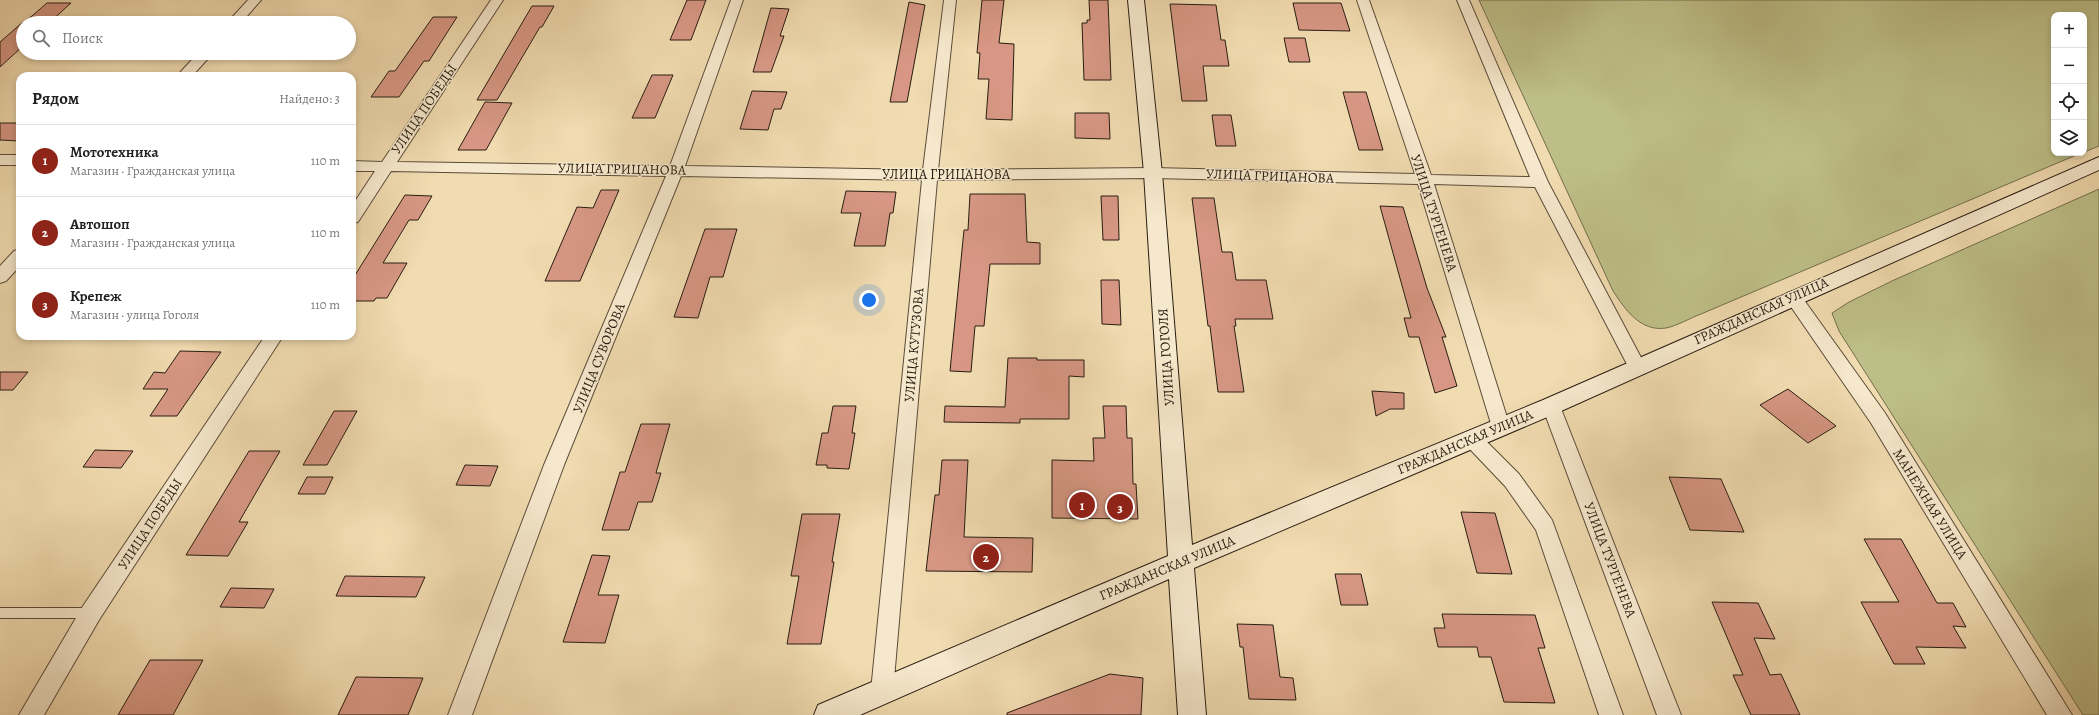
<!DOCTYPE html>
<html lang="ru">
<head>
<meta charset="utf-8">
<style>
  body { margin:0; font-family:Alegreya,serif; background:#f6f6f6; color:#222 }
  .controls { position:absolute; right:12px; top:12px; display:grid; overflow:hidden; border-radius:8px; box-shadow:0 2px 6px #0003 }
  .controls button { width:36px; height:36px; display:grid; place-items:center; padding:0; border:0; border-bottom:1px solid #e0e0e0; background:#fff; color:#222; font:20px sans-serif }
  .you { position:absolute; left:869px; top:300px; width:14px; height:14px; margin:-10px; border:3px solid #fff; border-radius:50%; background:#1a73e8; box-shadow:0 0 0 6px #1a73e833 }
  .badge { display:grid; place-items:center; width:26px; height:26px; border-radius:50%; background:#8f2418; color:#fff; font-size:13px; font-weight:700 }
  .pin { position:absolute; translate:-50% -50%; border:2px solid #fff; box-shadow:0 1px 4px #0006 }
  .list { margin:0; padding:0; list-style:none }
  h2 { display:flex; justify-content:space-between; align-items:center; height:52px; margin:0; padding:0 16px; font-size:17px }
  h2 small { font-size:13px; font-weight:400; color:#767676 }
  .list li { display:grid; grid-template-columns:26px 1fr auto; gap:12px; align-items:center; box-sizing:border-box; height:72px; padding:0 16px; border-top:1px solid #e0e0e0 }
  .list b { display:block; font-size:15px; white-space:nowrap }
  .list p { margin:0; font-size:13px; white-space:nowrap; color:#767676 }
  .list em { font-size:13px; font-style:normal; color:#767676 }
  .icon { flex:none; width:22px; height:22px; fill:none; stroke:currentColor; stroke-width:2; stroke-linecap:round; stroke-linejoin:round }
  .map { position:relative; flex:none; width:2099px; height:715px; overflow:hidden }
  .search { position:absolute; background:#fff; box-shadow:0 2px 6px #0003; left:16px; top:16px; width:340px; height:44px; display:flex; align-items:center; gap:10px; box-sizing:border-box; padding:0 14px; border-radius:22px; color:#767676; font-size:15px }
  .panel { position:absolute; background:#fff; box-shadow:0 2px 6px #0003; left:16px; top:72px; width:340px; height:268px; border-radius:12px }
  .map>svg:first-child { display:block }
</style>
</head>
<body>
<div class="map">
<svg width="2099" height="715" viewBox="0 0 2099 715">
  <rect width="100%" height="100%" fill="#f1dbb0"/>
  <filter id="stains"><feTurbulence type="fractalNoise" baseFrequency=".005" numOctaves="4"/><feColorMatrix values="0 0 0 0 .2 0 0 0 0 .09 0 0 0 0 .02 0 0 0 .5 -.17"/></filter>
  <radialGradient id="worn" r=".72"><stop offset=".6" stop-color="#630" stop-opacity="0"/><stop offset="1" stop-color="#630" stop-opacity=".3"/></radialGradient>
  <path fill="#bebf88" stroke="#736e4c" d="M1479,0h620v146l-15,6v-137h-30v138h27l-380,161c-11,4 -24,12 -35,14 -26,4 -41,-19 -53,-37z
    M2099,189v526h-16l-244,-384 -7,-18 17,-11 45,-22z"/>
  <path fill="#d79784" stroke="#281d11" d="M687,0h19l-15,40h-21z
    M982,0h22l-5,43 15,1 -2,76 -26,-1 3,-40h-11l2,-26h-3z
    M1089,0h19l3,80h-27l-2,-57h5v-3h3z
    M909,2l16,3 -18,97h-17z
    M47,3h24l-22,20 -24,-1z
    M1293,3h48l9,28 -51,-1z
    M1170,4l46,1 5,35h4l4,26h-26l4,35h-25z
    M532,6h22l-12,21h-2l-43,73h-20z
    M771,8l18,1 -9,27h4l-13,36h-18z
    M433,17h24l-28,44h-5l-25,36h-28l18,-26h6z
    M23,22v24l-23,21v-25z
    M1284,38h21l5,24h-21z
    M652,75h21l-18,43h-23z
    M752,91l35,1 -6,17h-7l-6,21 -28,-1z
    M1343,92h23l17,58h-24z
    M485,102l27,1 -26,47h-28z
    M1075,113h34l1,26 -35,-1z
    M1212,115h19l5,31h-20z
    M0,123h20v18l-20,-1z
    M601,190h18l-39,91h-35l32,-74 16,1z
    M846,191l50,1 -3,21h-3l-5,33h-31l7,-33h-20z
    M970,194h55l2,48 13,1v21h-50l-6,62h-9l-4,46 -21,-1 14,-141h4z
    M405,195l27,1 -14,24h-9l-26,43h24l-20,35h-11l-2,3h-22v-21z
    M1101,196h17l1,44h-16z
    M1192,198h22l8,54h10l4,28h30l7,39h-38l1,7h-2l10,66h-26l-8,-66h-2z
    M1380,206l23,1 24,81 19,49h-4l15,49 -22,7 -16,-56h-10l-5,-19h7z
    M705,229h32l-14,48h-13l-12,41 -24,-1z
    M1101,280h18l2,45 -19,-1z
    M180,351l41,1 -44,64h-27l18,-27h-25l11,-17 11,1z
    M1008,358h29v2h47v17l-15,-1v43h-49v4l-76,-1 1,-16 60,1z
    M0,372h28l-15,18h-13z
    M1788,389l48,37 -28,17 -48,-38z
    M1372,391l32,2v16h-14l-14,7z
    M833,406h23l-4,27h3l-6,36 -22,-1v-3h-11l6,-32h6z
    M1103,406h23l1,32h5l1,46h3l2,35 -86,-1v-58l42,1 -1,-23h12z
    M334,411h23l-30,54h-24z
    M641,424h29l-14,49h5l-9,29h-14l-9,28h-27l18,-58h5z
    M95,450l38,1 -12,17 -38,-1z
    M249,451h31l-41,71h9l-20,34 -42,-1z
    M942,460h26l-4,77 69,1 -1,34 -106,-1 9,-76h4z
    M465,465l33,1 -8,20 -34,-1z
    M307,477h26l-8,17h-27z
    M1669,477l52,2 23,53 -54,-2z
    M1461,512l34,1 17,61 -35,-1z
    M802,514h38l-8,48h2l-13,82h-34l12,-68h-8z
    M1864,539h37l36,64h16l13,24 -13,-1 13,22 -50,-1 9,17h-31l-33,-62h38z
    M592,555l18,1 -12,39h21l-14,48 -42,-1z
    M1335,574h26l7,31h-27z
    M345,576l80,1 -9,20 -80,-1z
    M231,588l43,1 -10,19 -44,-1z
    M1712,602l46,1 17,36 -21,-1 16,37 11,-1 19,41h-49l-18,-40h10z
    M1442,614l93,1 10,33h-7l17,55 -51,-1 -13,-45h-12l-2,-10h-39l-4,-19h11z
    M1237,624l36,1 7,52 13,1 3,22 -47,-1 -6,-52h-3z
    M150,660h53l-30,55h-55z
    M1110,674l33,4 -2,37h-134v-2z
    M356,677l67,1 -15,37h-70z"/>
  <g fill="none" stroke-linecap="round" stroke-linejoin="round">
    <defs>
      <path id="service" d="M0,613h91"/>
      <path id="minor" d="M248,0h13l-20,23h-14z
        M491,0h12l-106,162 273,4 61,-166h12l-58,166 238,4 21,-170h12l-18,170 215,-2 262,6 -58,-174h12l62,175 99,2 -73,-177h12l79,182 98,185 -3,5 -6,2 -6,-2 -96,-185 -101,-3 76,243 -2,5 -7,2 -7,-2 -2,-5 -74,-243 -265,-6 -216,2 -44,511 -3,8 -8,3 -8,-3 -3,-8 51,-511 -241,-4 -117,289 -92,250h-24l96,-250 122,-289 -275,-5 -33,51 -6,1v-17l23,-35h-23v-10l30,1z
        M198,53h15l-21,23h-15z
        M0,155h20v10h-20z
        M20,249v17l-14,15 -6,2v-17l14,-15z
        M1793,291l6,2 86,120 187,302h-25l-176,-292 -84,-122 -3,-4 3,-4z
        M265,336h18l-184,284 -55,95h-25l64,-109z
        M1551,399l7,2 2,5 121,309h-24l-115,-309 2,-5z
        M1472,431l7,3 40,40 33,46 71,195h-24l-63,-185 -31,-44 -40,-42 -3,-5 3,-5z"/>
      <path id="secondary" d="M1128,0h16l18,173 30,372 351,-145 556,-243v13l-540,242 -365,156 12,147h-28l-9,-136 -309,136h-46l4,-10 350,-149 -24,-383z"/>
    </defs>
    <use href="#service" stroke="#5a4c39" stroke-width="12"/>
    <use href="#minor" stroke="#5a4c39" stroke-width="2"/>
    <use href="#secondary" stroke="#281d11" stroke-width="2"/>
    <use href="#service" stroke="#f6e8cc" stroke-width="10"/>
    <use href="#minor" fill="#f6e8cc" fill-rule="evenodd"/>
    <use href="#secondary" fill="#f6e8cc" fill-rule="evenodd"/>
  </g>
  <g text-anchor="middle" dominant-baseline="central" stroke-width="3" stroke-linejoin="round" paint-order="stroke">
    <g font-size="14" fill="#281d11" stroke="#f6e8cc">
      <text transform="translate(424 109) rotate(-56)">УЛИЦА ПОБЕДЫ</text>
      <text transform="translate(622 169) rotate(1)">УЛИЦА ГРИЦАНОВА</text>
      <text x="946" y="174">УЛИЦА ГРИЦАНОВА</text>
      <text transform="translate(1270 176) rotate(2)">УЛИЦА ГРИЦАНОВА</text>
      <text transform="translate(1434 213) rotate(72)">УЛИЦА ТУРГЕНЕВА</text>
      <text transform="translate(1761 311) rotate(-24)">ГРАЖДАНСКАЯ УЛИЦА</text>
      <text transform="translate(914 345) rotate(-85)">УЛИЦА КУТУЗОВА</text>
      <text transform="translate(1166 357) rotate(-94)">УЛИЦА ГОГОЛЯ</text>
      <text transform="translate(599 358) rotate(-68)">УЛИЦА СУВОРОВА</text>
      <text transform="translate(1465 442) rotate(-23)">ГРАЖДАНСКАЯ УЛИЦА</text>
      <text transform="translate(1930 504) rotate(58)">МАНЕЖНАЯ УЛИЦА</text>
      <text transform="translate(150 524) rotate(-57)">УЛИЦА ПОБЕДЫ</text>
      <text transform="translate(1610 560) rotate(69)">УЛИЦА ТУРГЕНЕВА</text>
      <text transform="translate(1167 568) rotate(-23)">ГРАЖДАНСКАЯ УЛИЦА</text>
    </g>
  </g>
  <rect width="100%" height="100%" filter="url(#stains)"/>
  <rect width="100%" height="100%" fill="url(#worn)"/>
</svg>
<div class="controls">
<button>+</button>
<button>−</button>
<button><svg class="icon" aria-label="locate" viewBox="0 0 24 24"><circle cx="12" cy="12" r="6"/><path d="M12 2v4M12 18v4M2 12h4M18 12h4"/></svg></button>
<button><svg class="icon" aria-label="layers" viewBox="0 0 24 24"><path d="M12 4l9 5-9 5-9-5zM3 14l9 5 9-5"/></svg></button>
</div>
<div class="you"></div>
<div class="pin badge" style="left:1082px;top:505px">1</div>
<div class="pin badge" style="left:986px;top:557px">2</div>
<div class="pin badge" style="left:1120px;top:507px">3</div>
<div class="search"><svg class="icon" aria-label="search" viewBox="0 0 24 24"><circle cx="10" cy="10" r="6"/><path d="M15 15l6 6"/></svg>Поиск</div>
<section class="panel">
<h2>Рядом<small>Найдено: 3</small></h2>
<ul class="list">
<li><span class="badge">1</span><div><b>Мототехника</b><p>Магазин · Гражданская улица</p></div><em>110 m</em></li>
<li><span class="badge">2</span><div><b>Автошоп</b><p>Магазин · Гражданская улица</p></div><em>110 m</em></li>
<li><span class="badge">3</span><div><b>Крепеж</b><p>Магазин · улица Гоголя</p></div><em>110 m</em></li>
</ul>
</section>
</div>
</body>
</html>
